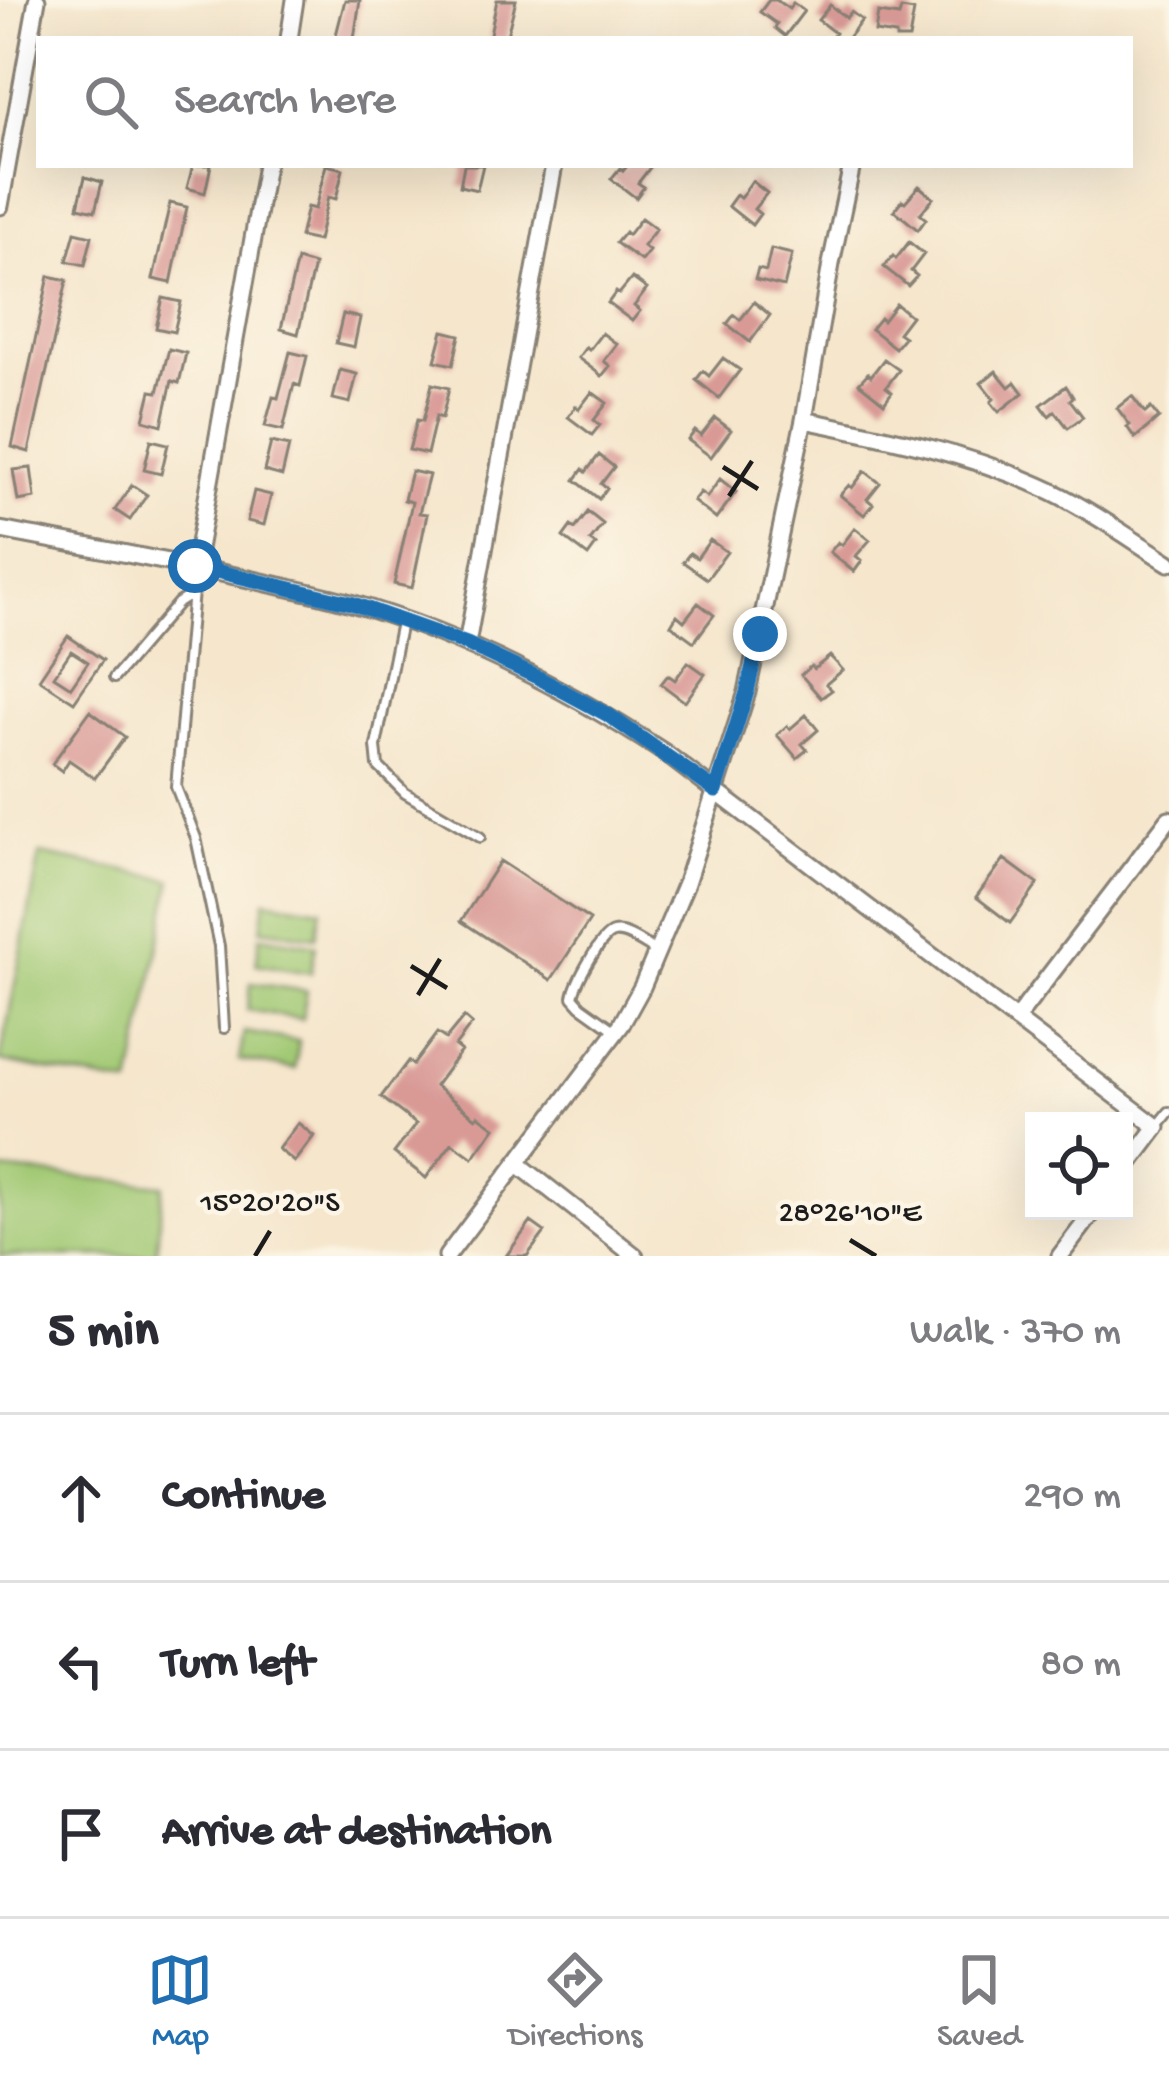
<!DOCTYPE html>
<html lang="en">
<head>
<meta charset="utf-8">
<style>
  body { margin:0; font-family:"Gochi Hand",sans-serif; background:#f2f2f3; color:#2b2b33 }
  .controls { position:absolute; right:36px; bottom:36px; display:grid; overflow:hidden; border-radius:0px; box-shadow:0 12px 48px #0002 }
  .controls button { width:108px; height:108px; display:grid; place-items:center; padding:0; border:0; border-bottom:3px solid #e1e1e2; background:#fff; color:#2b2b33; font:60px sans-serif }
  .stop { position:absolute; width:36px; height:36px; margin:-27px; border:9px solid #1f6fb2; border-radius:50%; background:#fff }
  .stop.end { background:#1f6fb2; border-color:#fff; box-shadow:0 3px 12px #0008 }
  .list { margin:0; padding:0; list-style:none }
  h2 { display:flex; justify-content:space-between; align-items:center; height:156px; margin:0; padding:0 48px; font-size:51px }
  h2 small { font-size:39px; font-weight:400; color:#7c7c81 }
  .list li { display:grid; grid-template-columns:78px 1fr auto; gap:36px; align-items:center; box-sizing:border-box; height:168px; padding:0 48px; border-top:3px solid #e1e1e2 }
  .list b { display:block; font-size:45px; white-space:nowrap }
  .list em { font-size:39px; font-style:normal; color:#7c7c81 }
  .icon { flex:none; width:66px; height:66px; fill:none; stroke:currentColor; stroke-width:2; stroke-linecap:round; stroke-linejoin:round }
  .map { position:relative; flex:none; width:1169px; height:1256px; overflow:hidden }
  .search { position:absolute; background:#fff; box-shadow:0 12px 48px #0002; left:36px; right:36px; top:36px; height:132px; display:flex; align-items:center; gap:30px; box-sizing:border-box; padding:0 42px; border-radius:0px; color:#7c7c81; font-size:45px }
  .sheet { height:660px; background:#fff }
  nav { display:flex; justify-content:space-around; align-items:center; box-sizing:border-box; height:168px; border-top:3px solid #e1e1e2; background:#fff; font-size:33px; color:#7c7c81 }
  nav a { display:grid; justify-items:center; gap:6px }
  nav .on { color:#1f6fb2 }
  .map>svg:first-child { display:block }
</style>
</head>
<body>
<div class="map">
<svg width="1169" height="1256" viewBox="0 0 1169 1256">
  <rect width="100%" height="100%" fill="#fcf5e5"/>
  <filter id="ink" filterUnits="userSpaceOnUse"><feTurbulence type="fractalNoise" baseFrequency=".00833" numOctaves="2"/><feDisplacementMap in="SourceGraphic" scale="24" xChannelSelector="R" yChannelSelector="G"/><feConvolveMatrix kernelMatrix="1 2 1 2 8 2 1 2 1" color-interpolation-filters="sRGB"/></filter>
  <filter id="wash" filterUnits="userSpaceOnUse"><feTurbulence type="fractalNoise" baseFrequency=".004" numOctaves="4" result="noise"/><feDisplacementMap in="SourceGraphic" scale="48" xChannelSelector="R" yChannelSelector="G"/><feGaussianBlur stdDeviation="2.7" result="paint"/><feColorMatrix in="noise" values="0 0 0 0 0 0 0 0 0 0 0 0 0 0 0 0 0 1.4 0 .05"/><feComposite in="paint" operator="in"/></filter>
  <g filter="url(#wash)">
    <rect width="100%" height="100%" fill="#f5e6cc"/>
    <path fill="#a2c974" stroke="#5f7248" stroke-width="3" d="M40,854l132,26 -41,206 -131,-25z
      M265,900l56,9 -5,28 -55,-8z
      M260,936l56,9 -5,28 -55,-9z
      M251,983l56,8 -5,28 -55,-9z
      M244,1032l55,9 -4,28 -56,-9z
      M0,1170l163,15 -7,71h-156z"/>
    <g id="blocks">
      <path fill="#d99a96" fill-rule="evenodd" d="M345,0h15l-6,39h-19z
        M497,0h19l-10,39h-17z
        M769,0h7l13,9 4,-6 11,8 -19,25 -10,-8 2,-4 -17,-12z
        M830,5l16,13 5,-6 11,8 -15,19h-16l4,-6 -17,-13z
        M901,9l13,2 -5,28h-13v-4l-21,-3 3,-19 21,3z
        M193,165h18l-6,28 -18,-5z
        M326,165l17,4 -7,30 -8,-2 -10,44 -18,-4 7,-30 8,2z
        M464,165h19l-6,25 -17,-4z
        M628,165h24l-14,18 6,4 -8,11 -25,-19 9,-11 3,3z
        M85,177l17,5 -7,29 -17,-4z
        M752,181l15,12 -13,16 6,5 -8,11 -24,-19 8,-11 4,3z
        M919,186l14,12 -13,16 6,5 -8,11 -24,-20 8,-10 3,2z
        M170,203l17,4 -16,76 -18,-4z
        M641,218l15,11 -13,17 6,5 -8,10 -25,-18 9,-11 3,3z
        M75,232l17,4 -7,29 -18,-4z
        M909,242l15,12 -13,17 6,5 -9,10 -24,-19 9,-11 3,3z
        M771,249l21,5 -8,33 -29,-7 3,-11 8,2z
        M297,260l17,5 -16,69 -17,-5z
        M49,276l18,4 -38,172 -17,-5z
        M632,278l15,11 -13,17 6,5 -8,10 -24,-18 8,-11 3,2z
        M163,298l18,4 -7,30 -18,-4z
        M754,302l16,13 -20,27 -23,-18 7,-9 6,5z
        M896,304l15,12 -13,17 6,4 -9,11 -24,-19 9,-11 3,3z
        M343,314l17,4 -6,29 -18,-4z
        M443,331l17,4 -7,30 -18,-4z
        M602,333l15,11 -13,17 6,5 -8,10 -24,-18 8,-11 3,3z
        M169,349l17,4 -7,30 -7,-2 -10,44 -18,-5 7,-29 7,1z
        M290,352l17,4 -7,30 -6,-2 -11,46 -18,-4 8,-29 5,1z
        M723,358l17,12 -21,28 -23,-18 7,-9 6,5z
        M884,359l15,11 -13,17 6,5 -8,11 -25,-20 9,-10 3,3z
        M340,370l17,4 -7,29 -17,-4z
        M996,371l13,16 6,-5 8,11 -24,19 -8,-10 3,-3 -13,-16z
        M432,384l17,4 -7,30 -6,-2 -9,38 -18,-4 8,-30 6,1z
        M1066,386l7,11 -3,3 13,17 -15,11 -13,-17 -6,5 -8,-11z
        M592,392l15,11 -13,17 6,5 -8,10 -24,-18 8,-11 3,3z
        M1132,396l13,17 6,-5 8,10 -24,20 -8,-11 3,-2 -13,-17z
        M715,418l16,12 -20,27 -23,-17 7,-9 6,5z
        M151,440l17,4 -7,30 -17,-4z
        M271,442l18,4 -7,30 -18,-5z
        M599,455l15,12 -13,17 6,4 -8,11 -24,-19 8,-11 3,3z
        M31,468l4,30 -17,3 -5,-31z
        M411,471l18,4 -10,38 8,1 -15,74 -18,-4 18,-82 -8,-2z
        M865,471l15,12 -13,16 6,5 -9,11 -24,-20 9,-10 3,3z
        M720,479l16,13 -20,27 -23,-18 7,-9 7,5z
        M132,485l15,10 -17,25 -15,-10z
        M254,491l17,4 -7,30 -17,-4z
        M588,512l15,12 -13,17 6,4 -8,11 -25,-19 8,-11 4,3z
        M855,528l15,12 -14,16 6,5 -8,11 -24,-20 8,-10 4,3z
        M710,540l17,12 -20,27 -24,-17 7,-9 7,5z
        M698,603l16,12 -20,27 -23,-17 6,-10 7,6z
        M68,636l35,24 -29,42 -35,-23zM71,651l17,11 -17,25 -17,-11z
        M830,656l13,14 -17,14 6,6 -11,8 -20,-23 10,-9 3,3z
        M688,662l17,12 -20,28 -24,-18 7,-9 7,5z
        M90,711l35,26 -30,41 -26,-18 -7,11 -10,-7z
        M806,715l12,15 -16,14 5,6 -10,8 -20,-23 10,-9 3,3z
        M1004,859l34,25 -28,39 -34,-26z
        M500,861l90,59 -39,60 -90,-59z
        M464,1017l8,7 -17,22 6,5 -26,35 41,32 2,-3 17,12 -22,31 -21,-15 -26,35 -32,-25 22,-29 -35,-27 27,-36 5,4 24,-32 9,6z
        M298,1123l16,13 -20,26 -16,-13z
        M531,1222l14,10 -18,24h-21z"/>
    </g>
  </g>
  <g filter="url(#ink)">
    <use href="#blocks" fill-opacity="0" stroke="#888174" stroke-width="3"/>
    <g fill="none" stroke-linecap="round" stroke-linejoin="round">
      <defs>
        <path id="lane" d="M195,568l-19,219 20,51 23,108 5,82
          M401,622l-25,124 2,20 27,27 75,44
          M114,678l64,-75 14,-9
          M616,1031l-35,-25 -8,-9c2,-13 27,-61 40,-64 13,-3 32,12 43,18
          M1157,1127l12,-15"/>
        <path id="street" d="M289,39l6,-39
          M0,206l37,-206
          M804,420c84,17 169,34 247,71 41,20 80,48 118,72
          M0,530c91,17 181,33 271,54 27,6 54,11 80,19 113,33 217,86 314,150l492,374 -33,44
          M195,566l71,-401
          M467,644l87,-479
          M1016,1019l153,-200
          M518,1164l117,92
          M447,1256l174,-231 21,-38 44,-104 61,-191 57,-272 27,-156 21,-99
          M1060,1256l34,-45"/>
      </defs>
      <use href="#lane" stroke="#888174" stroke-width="14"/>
      <use href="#street" stroke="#888174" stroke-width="21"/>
      <use href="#lane" stroke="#fff" stroke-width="8"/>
      <use href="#street" stroke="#fff" stroke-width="15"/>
    </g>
  </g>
  <g fill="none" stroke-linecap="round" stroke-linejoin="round" filter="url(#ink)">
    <path stroke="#1f6fb2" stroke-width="15" d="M195,566l156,37 116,41 72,34 69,37 108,76 31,-99 13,-58"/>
  </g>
  <path fill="none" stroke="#1c1c1c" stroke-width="4.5" d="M723,467l35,22M729,496l23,-35M411,966l36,22M418,995l22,-36M850,1240l26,16M255,1256l15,-25"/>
  <g font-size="30" text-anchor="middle" fill="#1c1c1c" stroke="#fcf5e5" stroke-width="9" stroke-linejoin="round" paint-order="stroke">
    <text x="270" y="1211">15°20'20"S</text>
    <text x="850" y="1221">28°26'10"E</text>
  </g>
</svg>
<div class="controls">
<button><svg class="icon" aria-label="locate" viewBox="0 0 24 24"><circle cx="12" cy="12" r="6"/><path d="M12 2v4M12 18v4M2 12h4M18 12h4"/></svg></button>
</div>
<div class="stop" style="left:195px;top:566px"></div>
<div class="stop end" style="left:760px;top:634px"></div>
<div class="search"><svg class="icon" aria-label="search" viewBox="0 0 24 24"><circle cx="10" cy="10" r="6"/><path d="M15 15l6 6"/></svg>Search here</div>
</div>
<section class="sheet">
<h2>5 min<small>Walk · 370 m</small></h2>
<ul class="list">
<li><svg class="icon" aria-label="ahead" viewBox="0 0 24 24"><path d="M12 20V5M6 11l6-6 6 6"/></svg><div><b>Continue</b></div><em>290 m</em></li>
<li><svg class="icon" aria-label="left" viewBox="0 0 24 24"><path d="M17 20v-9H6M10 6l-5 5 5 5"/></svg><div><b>Turn left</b></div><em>80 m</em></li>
<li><svg class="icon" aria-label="arrive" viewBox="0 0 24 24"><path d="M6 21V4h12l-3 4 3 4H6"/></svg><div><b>Arrive at destination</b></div></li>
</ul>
</section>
<nav>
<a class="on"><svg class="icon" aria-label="map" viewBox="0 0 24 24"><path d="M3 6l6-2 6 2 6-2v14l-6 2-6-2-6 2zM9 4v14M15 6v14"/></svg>Map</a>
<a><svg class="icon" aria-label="directions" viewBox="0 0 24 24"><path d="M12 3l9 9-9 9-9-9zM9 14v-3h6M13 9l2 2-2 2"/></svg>Directions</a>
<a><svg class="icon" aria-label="saved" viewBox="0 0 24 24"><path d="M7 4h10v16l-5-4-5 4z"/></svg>Saved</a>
</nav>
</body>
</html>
